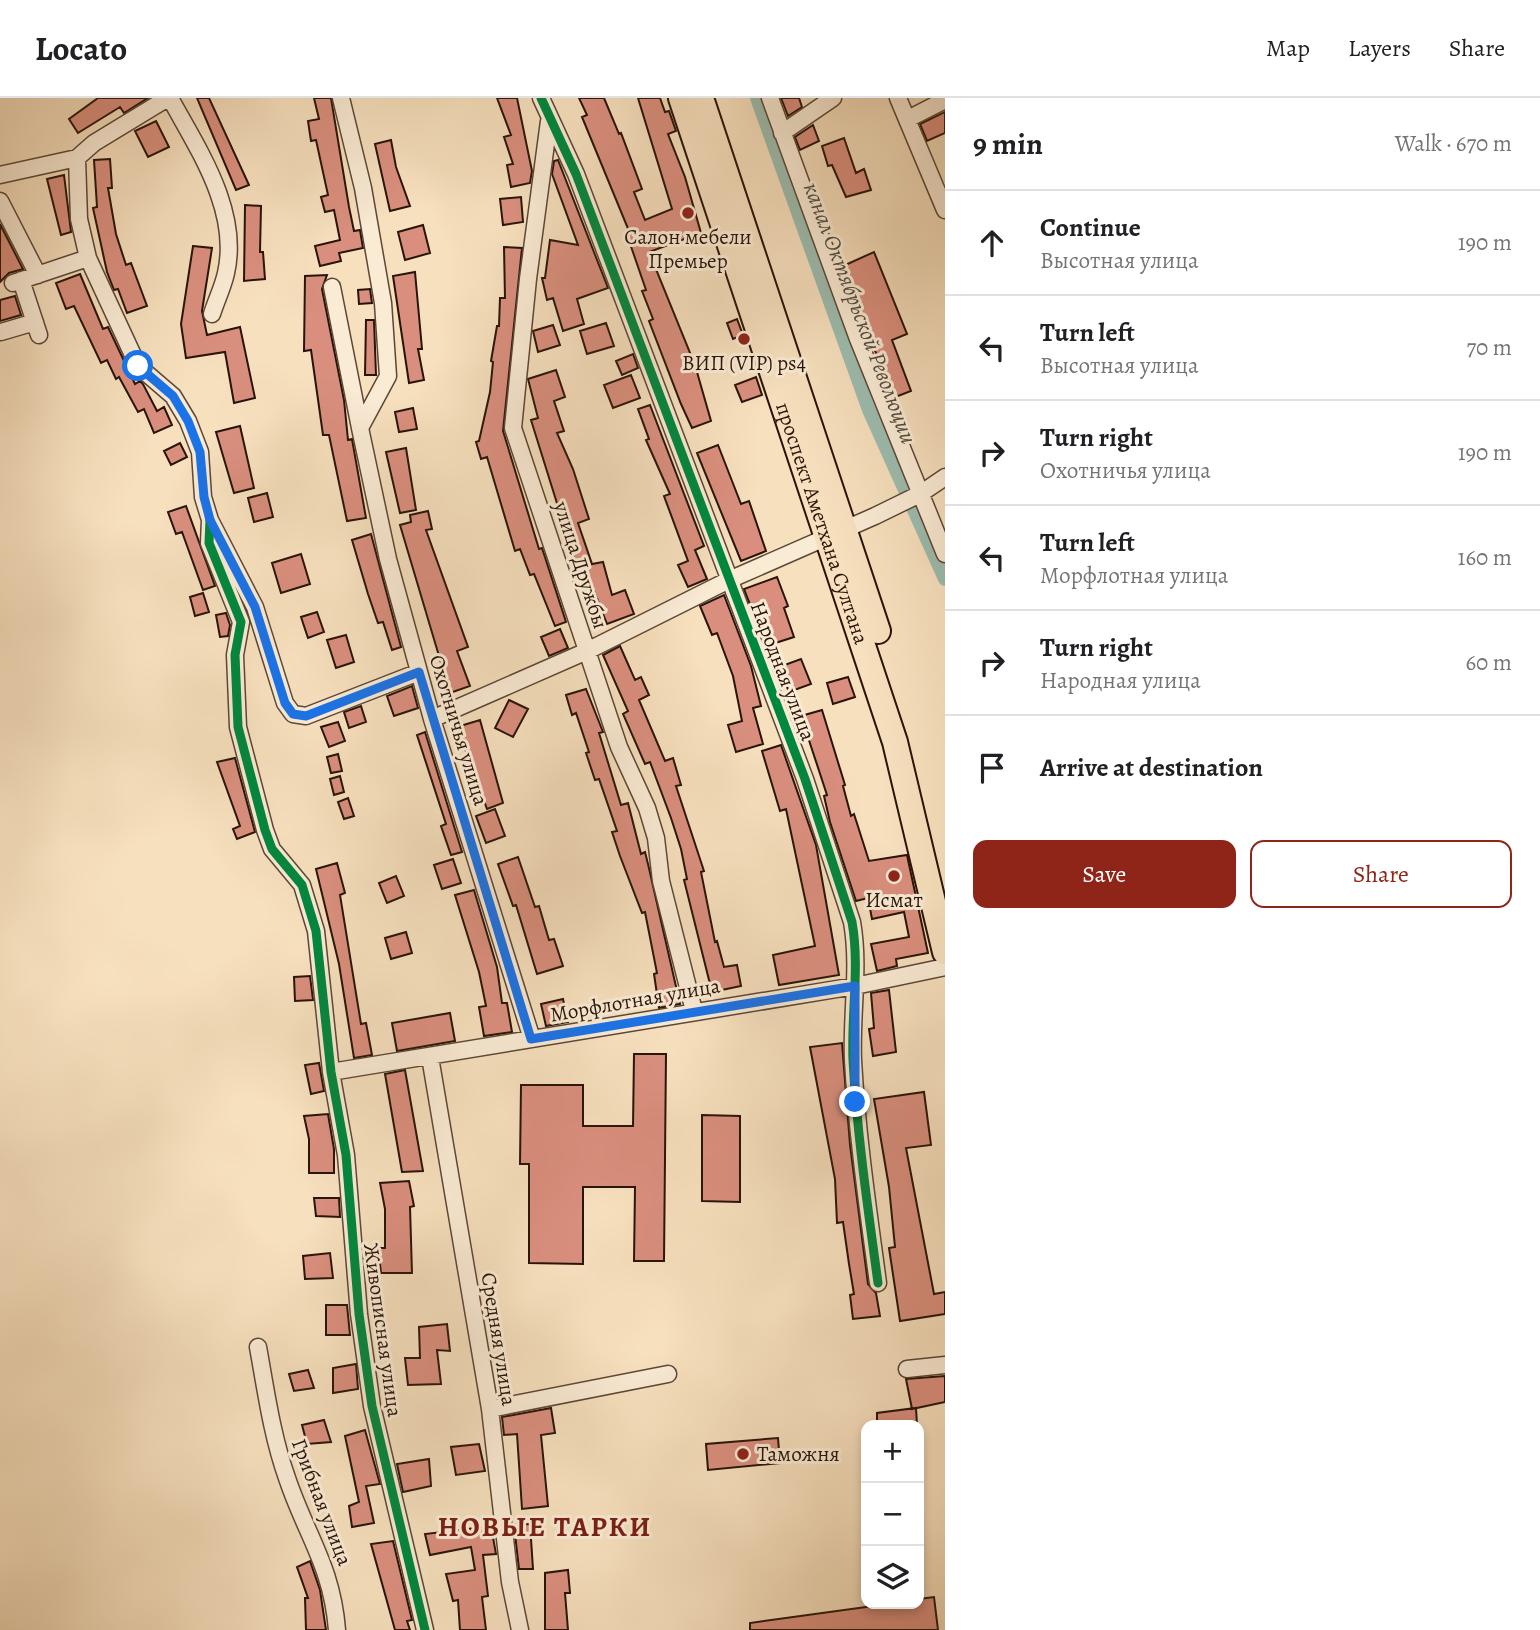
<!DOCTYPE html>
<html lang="en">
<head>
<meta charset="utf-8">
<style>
  body { margin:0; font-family:Alegreya,serif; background:#f2f2f2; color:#202124 }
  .controls { position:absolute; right:21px; bottom:21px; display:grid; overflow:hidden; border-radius:14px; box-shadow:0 4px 10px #0003 }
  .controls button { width:63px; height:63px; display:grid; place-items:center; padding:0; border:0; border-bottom:2px solid #e0e0e0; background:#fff; color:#202124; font:35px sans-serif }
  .stop { position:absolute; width:21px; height:21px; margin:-16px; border:5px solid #1a73e8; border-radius:50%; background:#fff }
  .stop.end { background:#1a73e8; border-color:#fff; box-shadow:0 2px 7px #0008 }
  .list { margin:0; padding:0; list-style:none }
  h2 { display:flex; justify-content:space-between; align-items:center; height:91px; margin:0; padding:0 28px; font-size:30px }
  h2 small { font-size:23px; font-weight:400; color:#757577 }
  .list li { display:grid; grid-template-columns:46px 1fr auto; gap:21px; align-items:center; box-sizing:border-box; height:105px; padding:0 28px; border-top:2px solid #e0e0e0 }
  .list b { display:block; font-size:26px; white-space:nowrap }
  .list p { margin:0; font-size:23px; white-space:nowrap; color:#757577 }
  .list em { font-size:23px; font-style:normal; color:#757577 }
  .actions { display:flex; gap:14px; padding:21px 28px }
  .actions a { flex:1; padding:16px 0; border:2px solid #8f2418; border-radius:14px; text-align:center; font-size:24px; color:#8f2418 }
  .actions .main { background:#8f2418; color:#fff }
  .icon { flex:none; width:38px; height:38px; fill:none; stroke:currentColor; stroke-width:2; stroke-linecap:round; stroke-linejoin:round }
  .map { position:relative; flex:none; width:945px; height:1532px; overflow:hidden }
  header { display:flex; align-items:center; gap:42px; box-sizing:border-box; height:98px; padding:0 35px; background:#fff; border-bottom:2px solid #e0e0e0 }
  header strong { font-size:33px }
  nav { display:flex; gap:38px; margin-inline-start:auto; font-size:24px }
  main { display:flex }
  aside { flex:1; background:#fff }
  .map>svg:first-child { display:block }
</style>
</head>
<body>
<header>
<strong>Locato</strong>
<nav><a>Map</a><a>Layers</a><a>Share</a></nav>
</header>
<main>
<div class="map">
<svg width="945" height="1532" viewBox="0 0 945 1532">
  <rect width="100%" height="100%" fill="#f7e0be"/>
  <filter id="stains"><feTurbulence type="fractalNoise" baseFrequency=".00286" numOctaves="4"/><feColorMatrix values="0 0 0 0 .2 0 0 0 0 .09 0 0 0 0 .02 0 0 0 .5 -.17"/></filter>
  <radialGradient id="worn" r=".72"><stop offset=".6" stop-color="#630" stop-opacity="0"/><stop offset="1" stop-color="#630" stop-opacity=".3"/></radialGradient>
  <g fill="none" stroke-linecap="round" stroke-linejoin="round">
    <path stroke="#9dbdb0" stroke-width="14" d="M757,0l112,312 76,169"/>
  </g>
  <path fill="#da8f7e" stroke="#281408" stroke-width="2" d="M98,0h50l-24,15 -4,-6 -42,26 -9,-14z
    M197,0h12l40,87 -13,5z
    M314,0h17l18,109 5,24 6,-1 3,18 -24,5 2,8 -21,5 -5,-20 25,-6 -6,-30 -9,2 -4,-15 7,-2 -12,-55 -5,1 -3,-20 11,-2z
    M497,0h20l15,73 -2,12 -19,4 -4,-22 6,-1 -9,-27 7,-2z
    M579,0h25l15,36 2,-1 21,56 -8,3 11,28 27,-11 -34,-111h22l5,14 4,-1 7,20 -8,3 17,43 16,56 -52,19 46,113 16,56 -19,7 -11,-24 -32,-83 4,-2 -11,-28 4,-1 -20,-58 3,-1 -47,-114 5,-2z
    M781,0h18l3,9 -14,9z
    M945,14v21l-18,8 -7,-17z
    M156,23l13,26 -21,10 -13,-26z
    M813,27l6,16 -19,9 -5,-13z
    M844,40l12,35 8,-4 7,21 -25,7 -14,-32 -4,1 -6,-20z
    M391,42l5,27 14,39 -20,5 -15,-67z
    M110,61l2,29h-4l8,46 10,31 5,-2 16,43 -20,7 -9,-24 -4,1 -7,-18 -14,-64 4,-1 -3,-47z
    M558,62l50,128 -31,11 7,25 -21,7 -10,-33 -6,2 -5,-22h3l5,-38 28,5 -26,-71 2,-13z
    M64,77l7,57 -10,3 -14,-56z
    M521,99l2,25 -20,3 -3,-26z
    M245,107l16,1 -1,46h3l2,27 -21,2z
    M0,126l23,45 -14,4 -9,9z
    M423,127l7,28 -25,7 -7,-28z
    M193,148l19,2 -10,63 5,24 33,-8 15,71 -21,5 -9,-51 -39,6 -5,-34z
    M504,149l18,1 -19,183 36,118 3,-1 24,74 -11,4 -21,-52 -4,1 -10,-26 -5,2 -28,-94 -6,2 -5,-17 3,-1 11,-49 3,-30 -2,-1 6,-35h2l1,-28h5z
    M874,154l33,82 -15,6 19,51 -18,7 -50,-132z
    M415,174l7,77h-4l6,31 -15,3 -16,-107z
    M80,176l23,55 5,-2 27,57 5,-3 3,3 14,27 7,-4 8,18 -18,8 -10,-24 -6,3 -19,-35 -3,2 -9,-19 -6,3 -27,-57 -8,3 -10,-26z
    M327,177l-5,14 22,111 4,40 4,-1 14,79 -19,3 -18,-86h-6l-12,-85 -7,1 1,-75z
    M370,191l2,14 -13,1 -1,-14z
    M15,198l6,19 -21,6v-21z
    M737,221l6,16 -10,4 -6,-16z
    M366,222h8l2,55h-11z
    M606,225l8,23 -27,8 -7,-23z
    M553,227l7,20 -22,7 -5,-21z
    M633,256l5,14 -16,7 -6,-14z
    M556,272l9,27 -11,4 10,30 -7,2 16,36 16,50 -11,4 14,41 11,-2 9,33 13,-5 9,24 -27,10 -13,-33 -9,2 -54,-173 7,-2 -10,-39z
    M631,277l9,23 -27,10 -9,-23z
    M756,279l6,18 -20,7 -7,-17z
    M650,307l54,141 -9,4 12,29 -19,8 -10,-22 10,-4 -24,-65 6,-2 -24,-54 3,-1 -11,-30z
    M413,310l4,21 -18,3 -4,-20z
    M240,328l14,62 -20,5 -18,-61z
    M180,345l7,14 -16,8 -7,-14z
    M718,347l23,59 8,-3 17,50 -25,10 -44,-108z
    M406,350l10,62 -16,3 -14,-61z
    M267,395l6,24 -19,5 -6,-24z
    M186,408l29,80 -12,4 -21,-58 -6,2 -8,-22z
    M428,413l4,18 -6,1 42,117 -11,4 13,35 -20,7 -50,-168 11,-3 -1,-7z
    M371,436l30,113 -9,3 -9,-28 -5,1 -10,-29 -16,-54z
    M301,456l9,30 -29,9 -9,-30z
    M777,479l11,29 -4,2 10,29 -28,9 -22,-57z
    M203,495l6,19 -14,4 -5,-19z
    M724,497l27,71 10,40 -8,2 10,36 -27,8 -8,-27 14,-4 -9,-45 -16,-43 -5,2 -12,-29z
    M317,514l7,20 -16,6 -7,-21z
    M226,515l4,12 -2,11 -8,1 -4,-22z
    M560,531l8,19 -19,8 -8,-19z
    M346,537l8,27 -18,6 -9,-28z
    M620,548l15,34 6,-3 8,18 -10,5 26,61 8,-3 8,27 -5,1 28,85 -3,1 14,70 2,-1 7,26 13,-2 4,21 -29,6 -28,-112 3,-1 -6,-30 -10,-31 -21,-56 -5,2 -22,-50 5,-3 -25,-56z
    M801,561l10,25 -22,8 -10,-25z
    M848,579l7,20 -22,7 -6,-21z
    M412,588l6,22 -24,8 -7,-20z
    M586,591l17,43 -4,1 22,72 7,-2 13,51 4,-2 3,12 32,140 -21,4 -5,-34 3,-1 -12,-61 -3,1 -22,-57 -8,-24 5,-1 -18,-52 -4,1 -9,-27 3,-1 -13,-39 -4,2 -6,-20z
    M509,602l19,9 -15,28 -18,-9z
    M361,608l5,16 -17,6 -5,-16z
    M822,612l23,75 -2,1 8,30 3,-2 15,47 38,-6 21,98 -32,6 1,7 -20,5 -6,-27 38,-7 -5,-25 -32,7 -4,-21 -12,3 -26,-79 -6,-26 3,-1 -26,-79z
    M480,622l23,83 -16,6 -30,-82z
    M338,624l7,19 -16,6 -8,-20z
    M425,634l37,120 -11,3 -10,-29 5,-2 -29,-89z
    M781,647l35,100 23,130 -60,10 -6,-30 42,-9 -29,-137 -6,2 -18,-60z
    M338,656l4,17 -11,2 -4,-16z
    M235,660l20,74 -18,7 -4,-10 7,-3 -23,-64z
    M340,678l4,16 -10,3 -4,-16z
    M348,700l6,18 -10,3 -6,-17z
    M495,711l10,27 -19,7 -10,-27z
    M518,759l17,50 4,-1 10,34 5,-1 9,27 -26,8 -21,-69 -3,1 -15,-42z
    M453,761l8,24 -19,6 -8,-24z
    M337,765l8,30 -5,2 21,129 5,-1 6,32 -18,3 -15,-94 -23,-95z
    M396,778l8,20 -17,7 -8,-20z
    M474,792l23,77 5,36h5l5,29 -28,4 -5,-29 7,-1 -7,-34 -24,-77z
    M406,834l6,21 -21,6 -6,-21z
    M310,878l3,24 -18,1 -1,-24z
    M889,892l7,62 -23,4 -4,-27 5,-1 -3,-35z
    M563,901l5,23 -22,4 -5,-22z
    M450,915l5,28 -58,10 -5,-28z
    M842,945l8,102 18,139 8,9 4,23 -27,3 -3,-24 4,-1 -5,-30 -6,-42 -6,1 -2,-44 -25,-132z
    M634,956h32l-2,207h-30l1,-74h-52v77l-54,-1v-99h-9l1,-79h62v41h50z
    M319,965l5,28 -13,3 -6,-29z
    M405,972l18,101 -21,1 -17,-98z
    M924,994l7,53 -25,3 28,146 11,-2v22l-45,7 -11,-73 6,-1 -6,-60 -15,-88z
    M328,1016l6,35v24h-25v-34l-5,-23z
    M702,1017l38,1v86l-38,-1z
    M409,1083l5,25 -4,1 2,66h-31l-3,-25h7v-39l-5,-26z
    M314,1100h25l1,19 -24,-1z
    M330,1155l3,25 -28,1 -2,-23z
    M326,1207h21l3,30h-24z
    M447,1226l3,27 -13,-1 4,34 -33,1 -3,-27h15l-1,-31z
    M356,1266l2,25 -25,4v-25z
    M308,1272l6,18 -20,3 -5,-17z
    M945,1278v26l-33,7 -6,-30z
    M551,1310l4,25 -14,2 7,71 -26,3 -5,-75 -13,1 -2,-18z
    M916,1310l1,17h-40v-12z
    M324,1322l7,22 -24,2 -5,-19z
    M365,1332l15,54 -14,2 8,37 -22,4 -3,-21 10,-4 -14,-66z
    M778,1340l2,25 -72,7 -2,-26z
    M479,1346l6,27 -29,4 -5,-28z
    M429,1361l2,27 -28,6 -6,-28z
    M530,1426l3,45h-14l-5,-44z
    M491,1428l5,28 -13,1 5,41 -6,1 4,33h-26l-2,-30 -5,1 -7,-27 29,-4 -4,-23 -41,8 -5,-21z
    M393,1443l19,79 -5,1 3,9h-15l-24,-86z
    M310,1463l10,29 6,40h-20l-1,-32h3l-11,-31z
    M568,1472l2,23h-5l3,37h-23v-57z
    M934,1499l4,33h-188v-7l138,-19h31v-5z"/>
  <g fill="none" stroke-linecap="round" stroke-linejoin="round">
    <defs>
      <path id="minor" d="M168,0l-74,45 -17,15 2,61 9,39 50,108 35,30 15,25 12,31 3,45 7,23 45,87 30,96 8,11 13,2 113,-44
        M170,0c29,53 70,113 56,175 -3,14 -10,28 -14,41
        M341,0l22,90 20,115 5,73 -28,52 28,131 44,160 100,320
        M541,0l35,76 229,605 47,143c8,45 -1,92 1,138 4,74 15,149 25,223
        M770,0l88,241 87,215
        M898,0l47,112
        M908,21l37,-19
        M549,23l-21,158 -15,149 106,319 28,61 9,30 5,43 33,130
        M782,35l51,-35
        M0,77l77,-17
        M0,103l38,74
        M21,182l18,55
        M13,185l75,-25
        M332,189l28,141
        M1,234l34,-10
        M210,422l-1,23 32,79 -6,33 3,72 27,103 7,19 30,36 14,46 15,141 15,83 13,159 13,92 53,224
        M432,621l155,-68 142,-71 146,-64 45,-22 25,-17
        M430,959l60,352 20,173 10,48
        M331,974l524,-86 90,-19
        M258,1249c8,44 14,89 29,131 19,57 45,88 50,152
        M907,1271l38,-4
        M490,1311l178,-35"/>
      <g id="primary">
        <path id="s1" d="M681,0l214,644 50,210"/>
        <path d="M701,0l177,533"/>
      </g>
    </defs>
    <use href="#minor" stroke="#5c4736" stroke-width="19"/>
    <use href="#primary" stroke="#281408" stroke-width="28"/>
    <use href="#minor" stroke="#faebd5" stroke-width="16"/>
    <use href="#primary" stroke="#f7e0be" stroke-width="24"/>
    <defs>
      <path id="cycleway" d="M541,0l35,76 229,605 47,143c8,45 -1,92 1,138 4,74 15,149 25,223
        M210,422l-1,23 32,79 -6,33 3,72 27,103 7,19 30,36 14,46 15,141 15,83 13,159 13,92 53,224"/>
    </defs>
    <use href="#cycleway" stroke="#faebd5" stroke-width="13"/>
    <use href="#cycleway" stroke="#00873e" stroke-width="9"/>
  </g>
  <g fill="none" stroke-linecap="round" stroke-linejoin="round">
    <path stroke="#1a73e8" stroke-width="9" d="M138,268l35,30 15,25 12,31 4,45 6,23 45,87 30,96 8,11 13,2 113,-44 112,367 324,-53v116"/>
  </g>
  <g fill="#8f2418" stroke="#faebd5" stroke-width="2.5">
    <circle cx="688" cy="115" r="7"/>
    <circle cx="744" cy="241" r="7"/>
    <circle cx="894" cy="778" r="7"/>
    <circle cx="743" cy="1356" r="7"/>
  </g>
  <g text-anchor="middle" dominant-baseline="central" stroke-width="6" stroke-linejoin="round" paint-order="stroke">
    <g font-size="21" fill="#281408" stroke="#faebd5">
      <text x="688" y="139">Салон мебели<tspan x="688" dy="24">Премьер</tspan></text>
      <text x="744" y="265">ВИП (VIP) ps4</text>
      <text x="894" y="802">Исмат</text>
      <text x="757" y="1356" text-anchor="start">Таможня</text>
    </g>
    <g font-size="21" fill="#281408" stroke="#faebd5">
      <text stroke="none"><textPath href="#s1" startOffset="448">проспект Аметхана Султана</textPath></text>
      <text transform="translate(581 467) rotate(72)">улица Дружбы</text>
      <text transform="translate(783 573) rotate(69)">Народная улица</text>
      <text transform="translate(459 632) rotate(73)">Охотничья улица</text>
      <text transform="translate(635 902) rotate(-10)">Морфлотная улица</text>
      <text transform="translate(383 1232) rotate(82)">Живописная улица</text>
      <text transform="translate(499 1241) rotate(81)">Средняя улица</text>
      <text transform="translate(322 1404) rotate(69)">Грибная улица</text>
    </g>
    <g font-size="23" font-style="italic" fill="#514f43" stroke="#faebd5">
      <text transform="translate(860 215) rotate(69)">канал Октябрьской Революции</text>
    </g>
    <g font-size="28" font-weight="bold" letter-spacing="2" fill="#7a1f14" stroke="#faebd5">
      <text x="545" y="1429">НОВЫЕ ТАРКИ</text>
    </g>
  </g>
  <rect width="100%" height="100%" filter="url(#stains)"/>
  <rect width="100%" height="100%" fill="url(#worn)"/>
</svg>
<div class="controls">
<button>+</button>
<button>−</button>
<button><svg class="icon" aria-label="layers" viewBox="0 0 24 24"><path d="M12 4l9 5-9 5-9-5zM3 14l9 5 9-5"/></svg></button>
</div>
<div class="stop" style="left:138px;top:268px"></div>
<div class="stop end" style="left:855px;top:1004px"></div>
</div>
<aside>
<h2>9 min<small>Walk · 670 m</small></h2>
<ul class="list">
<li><svg class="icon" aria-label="ahead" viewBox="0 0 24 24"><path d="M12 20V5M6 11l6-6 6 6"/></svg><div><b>Continue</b><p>Высотная улица</p></div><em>190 m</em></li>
<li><svg class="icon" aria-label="left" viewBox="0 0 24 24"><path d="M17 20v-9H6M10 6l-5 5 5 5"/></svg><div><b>Turn left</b><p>Высотная улица</p></div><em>70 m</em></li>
<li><svg class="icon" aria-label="right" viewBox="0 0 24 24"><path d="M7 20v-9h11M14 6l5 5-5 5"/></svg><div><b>Turn right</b><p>Охотничья улица</p></div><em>190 m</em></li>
<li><svg class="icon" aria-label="left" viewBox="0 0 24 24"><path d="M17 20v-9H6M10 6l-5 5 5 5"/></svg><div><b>Turn left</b><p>Морфлотная улица</p></div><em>160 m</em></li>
<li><svg class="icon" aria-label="right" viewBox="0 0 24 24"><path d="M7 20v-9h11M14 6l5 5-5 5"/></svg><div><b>Turn right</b><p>Народная улица</p></div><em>60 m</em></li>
<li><svg class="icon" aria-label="arrive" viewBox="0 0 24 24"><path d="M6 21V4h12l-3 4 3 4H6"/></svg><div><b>Arrive at destination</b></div></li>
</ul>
<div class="actions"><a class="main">Save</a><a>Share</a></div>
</aside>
</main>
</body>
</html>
